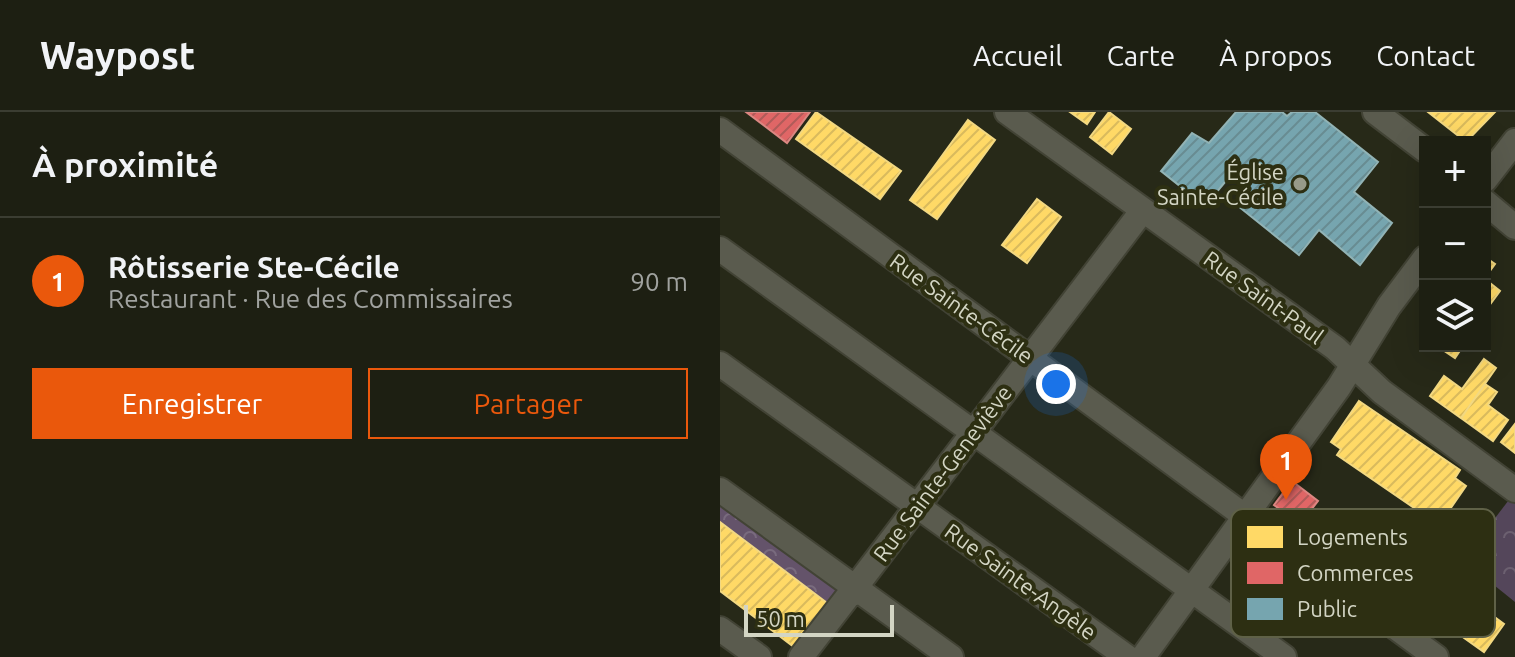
<!DOCTYPE html>
<html lang="fr">
<head>
<meta charset="utf-8">
<style>
  body { margin:0; font-family:Ubuntu,sans-serif; background:#25271b; color:#f1f3f6 }
  .controls { position:absolute; right:24px; top:24px; display:grid; overflow:hidden; border-radius:0px; box-shadow:0 8px 32px #0002 }
  .controls button { width:72px; height:72px; display:grid; place-items:center; padding:0; border:0; border-bottom:2px solid #3b3d32; background:#1d1f12; color:#f1f3f6; font:40px sans-serif }
  .scale { position:absolute; left:24px; bottom:20px; width:150px; box-sizing:border-box; padding-left:8px; border:4px solid #d3d5c4; border-top:0; font-size:22px; line-height:28px; white-space:nowrap; color:#d3d5c4; -webkit-text-stroke:6px #2d2f12; paint-order:stroke }
  .you { position:absolute; left:336px; top:272px; width:28px; height:28px; margin:-20px; border:6px solid #fff; border-radius:50%; background:#1a73e8; box-shadow:0 0 0 12px #1a73e833 }
  .badge { display:grid; place-items:center; width:52px; height:52px; border-radius:50%; background:#ea580c; color:#fff; font-size:26px; font-weight:700 }
  .pin { position:absolute; translate:-50% -66px; filter:drop-shadow(0 2px 4px #0008) }
  .pin::after { content:''; position:absolute; top:42px; width:28px; height:24px; background:inherit; clip-path:polygon(0 0,100% 0,50% 100%) }
  .list { margin:0; padding:0; list-style:none }
  h2 { display:flex; justify-content:space-between; align-items:center; height:104px; margin:0; padding:0 32px; font-size:34px }
  h2 small { font-size:26px; font-weight:400; color:#a0a29f }
  .list li { display:grid; grid-template-columns:52px 1fr auto; gap:24px; align-items:center; box-sizing:border-box; height:128px; padding:0 32px; border-top:2px solid #3b3d32 }
  .list b { display:block; font-size:30px; white-space:nowrap }
  .list p { margin:0; font-size:26px; white-space:nowrap; color:#a0a29f }
  .list em { font-size:26px; font-style:normal; color:#a0a29f }
  .actions { display:flex; gap:16px; padding:24px 32px }
  .actions a { flex:1; padding:18px 0; border:2px solid #ea580c; border-radius:0px; text-align:center; font-size:28px; color:#ea580c }
  .actions .main { background:#ea580c; color:#fff }
  .icon { flex:none; width:44px; height:44px; fill:none; stroke:currentColor; stroke-width:2; stroke-linecap:round; stroke-linejoin:round }
  .map { position:relative; flex:none; width:795px; height:545px; overflow:hidden }
  header { display:flex; align-items:center; gap:48px; box-sizing:border-box; height:112px; padding:0 40px; background:#1d1f12; border-bottom:2px solid #3b3d32 }
  header strong { font-size:38px }
  nav { display:flex; gap:44px; margin-inline-start:auto; font-size:28px }
  main { display:flex }
  aside { flex:1; background:#1d1f12 }
  .map>svg:first-child { display:block }
</style>
</head>
<body>
<header>
<strong>Waypost</strong>
<nav><a>Accueil</a><a>Carte</a><a>À propos</a><a>Contact</a></nav>
</header>
<main>
<aside>
<h2>À proximité<small></small></h2>
<ul class="list">
<li><span class="badge">1</span><div><b>Rôtisserie Ste-Cécile</b><p>Restaurant · Rue des Commissaires</p></div><em>90 m</em></li>
</ul>
<div class="actions"><a class="main">Enregistrer</a><a>Partager</a></div>
</aside>
<div class="map">
<svg width="795" height="545" viewBox="0 0 795 545">
  <defs>
    <pattern id="forest-crowns" width="20" height="18" patternUnits="userSpaceOnUse" patternTransform="scale(2)"><rect width="20" height="18" fill="#64536a"/><path d="M2 6a3 3 0 1 1 6 0M12 15a3 3 0 1 1 6 0" fill="none" stroke="#796b7e"/></pattern>
    <pattern id="park-crowns" width="20" height="18" patternUnits="userSpaceOnUse" patternTransform="scale(2)"><rect width="20" height="18" fill="#54465a"/><path d="M2 6a3 3 0 1 1 6 0M12 15a3 3 0 1 1 6 0" fill="none" stroke="#6c6070"/></pattern>
    <pattern id="homes-hatch" width="6" height="6" patternUnits="userSpaceOnUse" patternTransform="scale(2)"><rect width="6" height="6" fill="#ffd966"/><path d="M-1 1l2-2M0 6l6-6M5 7l2-2" fill="none" stroke="#d9ba5d"/></pattern>
    <pattern id="shops-hatch" width="6" height="6" patternUnits="userSpaceOnUse" patternTransform="scale(2)"><rect width="6" height="6" fill="#e06666"/><path d="M-1 1l2-2M0 6l6-6M5 7l2-2" fill="none" stroke="#b05b59"/></pattern>
    <pattern id="public-hatch" width="6" height="6" patternUnits="userSpaceOnUse" patternTransform="scale(2)"><rect width="6" height="6" fill="#76a5af"/><path d="M-1 1l2-2M0 6l6-6M5 7l2-2" fill="none" stroke="#688c92"/></pattern>
  </defs>
  <rect width="100%" height="100%" fill="#272918"/>
  <path fill="url(#forest-crowns)" d="M0,380l138,100 -16,22 -122,-92z"/>
  <path fill="url(#park-crowns)" d="M795,380v110l-52,-42z"/>
  <path fill="url(#homes-hatch)" stroke="#f2d882" stroke-width="2" d="M96,0l85,59 -21,28 -84,-60z
    M350,0h25l-8,12z
    M389,0l22,17 -19,25 -22,-17z
    M708,0h67l-29,30z
    M248,8l27,20 -58,79 -27,-19z
    M317,87l24,18 -34,46 -25,-18z
    M765,145l10,7 -8,11 -2,-1z
    M770,171l10,8 -14,19 -1,-20z
    M717,234h26l-8,12z
    M764,247l12,9 -35,50 -31,-22 14,-20 18,13z
    M765,272l12,8 -9,13 20,15 -15,21 -32,-23z
    M639,289l101,69 -5,8 11,8 -27,39 -102,-70 4,-6 -10,-7z
    M795,312v29l-14,-11z
    M0,410l107,81 -33,44 -74,-56z
    M761,495l23,17 -20,28 -24,-17z"/>
  <path fill="url(#shops-hatch)" stroke="#dc8782" stroke-width="2" d="M26,0h64l-23,31z
    M572,369l26,20 -18,23 -26,-19z"/>
  <path fill="url(#public-hatch)" stroke="#92b3b5" stroke-width="2" d="M516,0h46l5,4 5,-4h23l63,50 -24,30 38,31 -32,42 -41,-35 -20,25 -61,-49 14,-13 -22,-17 -25,30 -44,-35 31,-38 17,10z"/>
  <g fill="none" stroke-linecap="round" stroke-linejoin="round">
    <defs>
      <path id="minor" d="M287,0l328,236 47,44 133,98
        M655,0l50,38
        M0,18l716,527
        M765,68l30,-39
        M765,90l30,25
        M0,137l564,408
        M0,252l407,293
        M0,378l231,167
        M0,517l39,28
        M81,545l48,-62 11,-4 1,-11 282,-370
        M423,545l196,-270 50,-81 36,-48"/>
    </defs>
    <use href="#minor" stroke="#424335" stroke-width="28"/>
    <use href="#minor" stroke="#5a5b4e" stroke-width="24"/>
  </g>
  <circle fill="#979988" stroke="#2d2f12" stroke-width="3" cx="580" cy="72" r="8"/>
  <g text-anchor="middle" dominant-baseline="central" stroke-width="8" stroke-linejoin="round" paint-order="stroke">
    <g font-size="22" fill="#d3d5c4" stroke="#2d2f12" text-anchor="end">
      <text x="564" y="59">Église<tspan x="564" dy="25">Sainte-Cécile</tspan></text>
    </g>
    <g font-size="22" fill="#d3d5c4" stroke="#2d2f12">
      <text transform="translate(544 185) rotate(36)">Rue Saint-Paul</text>
      <text transform="translate(242 196) rotate(36)">Rue Sainte-Cécile</text>
      <text transform="translate(222 361) rotate(-53)">Rue Sainte-Geneviève</text>
      <text transform="translate(301 469) rotate(36)">Rue Sainte-Angèle</text>
    </g>
  </g>
  <rect x="511" y="397" width="264" height="128" rx="12" fill="#2d2f12" stroke="#5f6147" stroke-width="2"/>
  <rect x="527" y="414" width="36" height="22" fill="#ffd966"/>
  <rect x="527" y="450" width="36" height="22" fill="#e06666"/>
  <rect x="527" y="486" width="36" height="22" fill="#76a5af"/>
  <g font-size="22" fill="#d3d5c4">
    <text x="577" y="433">Logements</text>
    <text x="577" y="469">Commerces</text>
    <text x="577" y="505">Public</text>
  </g>
</svg>
<div class="controls">
<button>+</button>
<button>−</button>
<button><svg class="icon" aria-label="layers" viewBox="0 0 24 24"><path d="M12 4l9 5-9 5-9-5zM3 14l9 5 9-5"/></svg></button>
</div>
<div class="scale">50 m</div>
<div class="you"></div>
<div class="pin badge" style="left:566px;top:388px">1</div>
</div>
</main>
</body>
</html>
